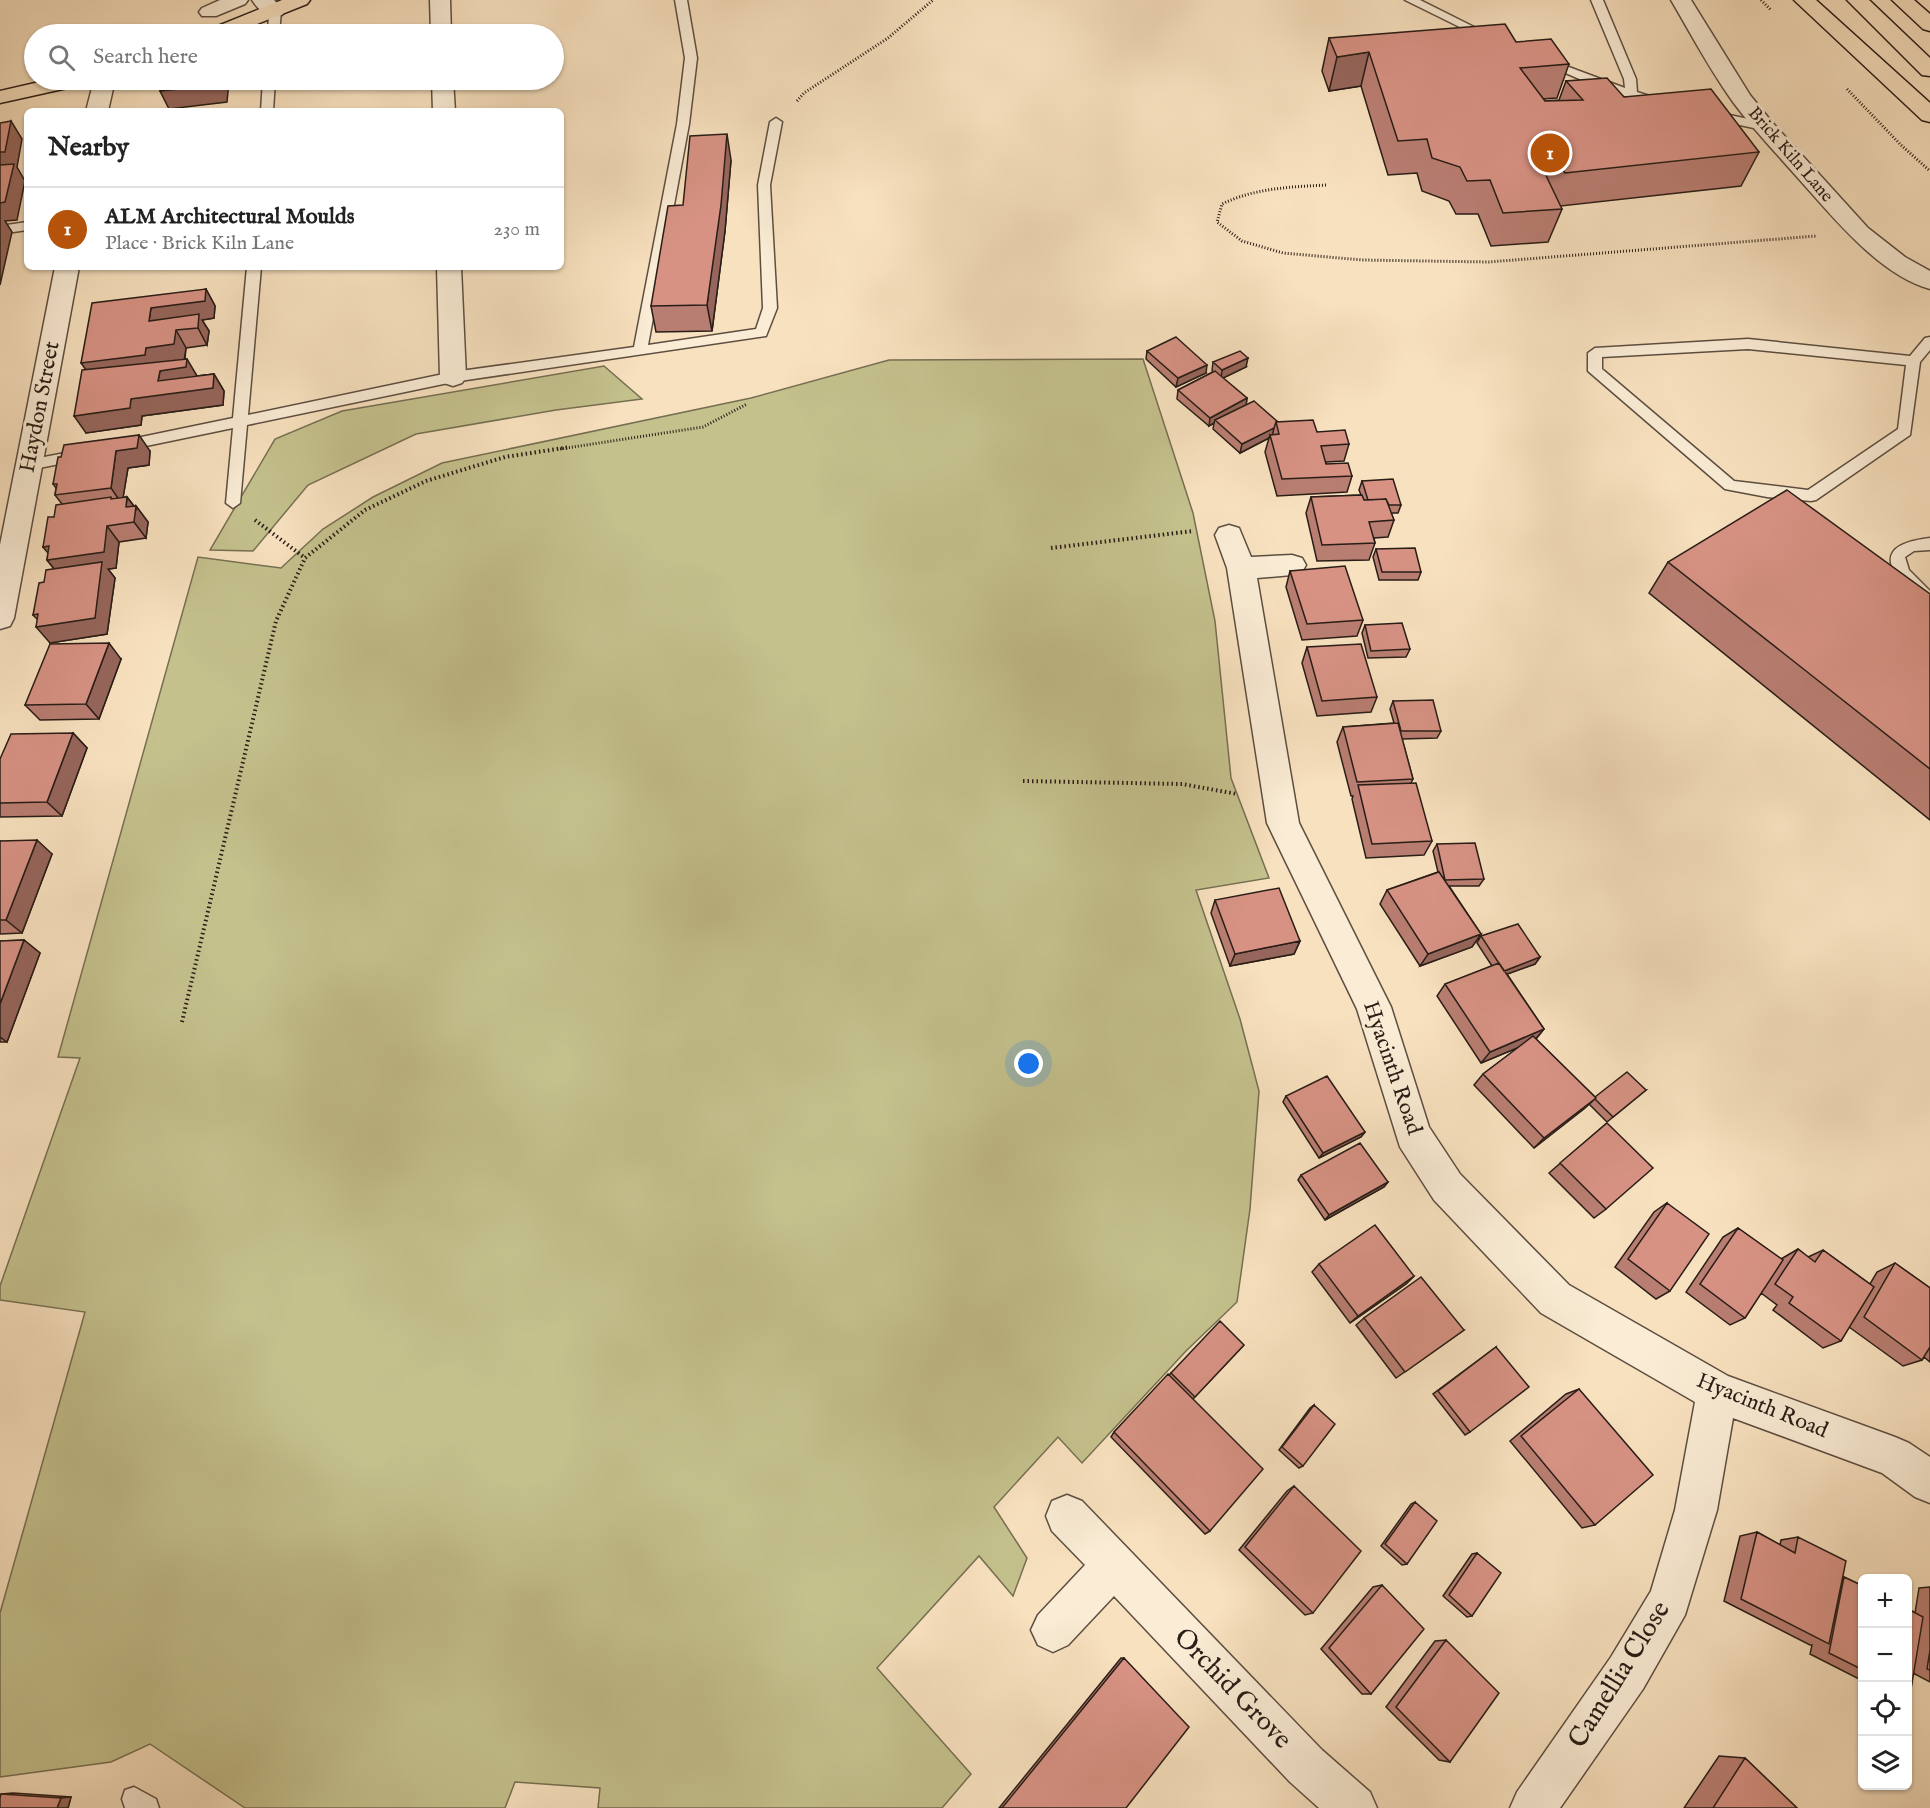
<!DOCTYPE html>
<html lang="en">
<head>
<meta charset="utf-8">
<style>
  body { margin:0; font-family:"IM FELL English",serif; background:#f2f2f2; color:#222 }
  .controls { position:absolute; right:18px; bottom:18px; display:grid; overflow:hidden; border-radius:9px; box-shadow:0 2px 4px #0004 }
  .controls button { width:54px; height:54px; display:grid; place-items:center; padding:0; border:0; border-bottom:2px solid #e0e0e0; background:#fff; color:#222; font:30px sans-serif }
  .you { position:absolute; left:1029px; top:1064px; width:21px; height:21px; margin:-15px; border:4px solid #fff; border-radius:50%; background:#1a73e8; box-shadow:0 0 0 9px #1a73e833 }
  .badge { display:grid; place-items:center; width:39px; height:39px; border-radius:50%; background:#b45309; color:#fff; font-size:20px; font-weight:700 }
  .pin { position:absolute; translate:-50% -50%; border:3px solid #fff; box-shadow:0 2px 6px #0006 }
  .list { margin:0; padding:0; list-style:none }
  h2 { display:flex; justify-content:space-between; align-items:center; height:78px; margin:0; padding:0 24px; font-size:26px }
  h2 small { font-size:20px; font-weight:400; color:#767676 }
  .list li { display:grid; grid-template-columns:39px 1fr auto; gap:18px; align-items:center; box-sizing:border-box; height:84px; padding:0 24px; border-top:2px solid #e0e0e0 }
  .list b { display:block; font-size:22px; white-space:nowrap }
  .list p { margin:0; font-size:20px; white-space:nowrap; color:#767676 }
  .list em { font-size:20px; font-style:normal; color:#767676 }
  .icon { flex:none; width:33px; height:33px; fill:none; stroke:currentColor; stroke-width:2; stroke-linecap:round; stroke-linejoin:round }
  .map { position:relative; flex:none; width:1930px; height:1808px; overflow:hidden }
  .search { position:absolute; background:#fff; box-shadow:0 2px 4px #0004; left:24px; top:24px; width:540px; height:66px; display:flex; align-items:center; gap:15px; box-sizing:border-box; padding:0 21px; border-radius:33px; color:#767676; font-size:22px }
  .panel { position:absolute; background:#fff; box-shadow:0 2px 4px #0004; left:24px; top:108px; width:540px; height:162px; border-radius:9px }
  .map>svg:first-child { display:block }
</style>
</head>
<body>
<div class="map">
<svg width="1930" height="1808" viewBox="0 0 1930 1808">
  <rect width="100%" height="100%" fill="#f8e1bf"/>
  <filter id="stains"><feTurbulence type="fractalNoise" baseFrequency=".00333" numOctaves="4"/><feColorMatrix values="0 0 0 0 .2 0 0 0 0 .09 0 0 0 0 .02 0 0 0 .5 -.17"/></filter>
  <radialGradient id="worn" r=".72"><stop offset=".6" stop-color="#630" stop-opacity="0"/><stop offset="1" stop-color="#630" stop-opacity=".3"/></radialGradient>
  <path fill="#c4c18d" stroke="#766f52" stroke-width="1.5" d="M1143,359l50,154 22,108 16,157 38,100 -73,12 44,129 19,72 -9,118 -13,93 -51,49 -104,112 -24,-26 -64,70 33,51 -14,38 -34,-40 -102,112 94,106 -29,34h-344l2,-20 -85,-6 -10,26h-260l-95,-64 -39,18 -111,15v-164l85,-301 -85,-12v-14l80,-228 -22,-1 140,-500 83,11 42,-39 50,-32 69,-34 309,-65 138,-38z
    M604,366l38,33 -86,11 -140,24 -108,51 -55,66 -43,-1 65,-111 67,-28z"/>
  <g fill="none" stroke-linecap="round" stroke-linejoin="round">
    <defs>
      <path id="lane" d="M675,0h12l10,58 -8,66 -41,221 108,-16 7,-21 -5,-123 12,-63 6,-4 6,4 -12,63 7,123 -11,28 -313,46 -206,43 -7,78 -7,5 -7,-5 7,-75 -111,23 -5,-1 -2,-4 2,-4 5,-1 111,-23 14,-151h14l-13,148 205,-43 181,-25 43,-223 8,-66z
        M1405,0h15l74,37 -2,2h-8z
        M1591,0h12l33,79 1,13 25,8v6h-8l-56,-19 -58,-25 2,-2h8l75,28 -1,-9z
        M275,8l6,3 -2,23h-11l1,-23z
        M263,80h12l-2,31h-12z
        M1711,111l56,12 2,3 -6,4 -56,-12v-6z
        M27,222v8l-27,4v-8z
        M1930,337v13l-10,12 -10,73 -94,65 -5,1 -44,-4 -37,-7 -5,-1 -137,-118v-18l7,-5 153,-9 162,17 15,-18zM1748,349l158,16 -8,64 -90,61 -74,-9 -132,-112v-12z
        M80,450l5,1 2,4 -2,4 -56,11 -7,-5 7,-5z
        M1930,538v12l-16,1 -9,6 4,13 21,21v15c-10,-3 -19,-13 -26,-20 -28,-33 -8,-44 26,-48z
        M134,1787l22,12 3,9h-34l-3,-9 3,-9z"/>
      <path id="street" d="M220,0h28l-3,4 -29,12h-14l-3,-4 3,-4z
        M252,0h22l11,11 -3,4c-13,4 -23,-4 -30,-15z
        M430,0h20l1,34h-20z
        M1671,0h20l59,95 21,26 97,107 37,29 25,14v18c-51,-14 -98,-73 -132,-111 -22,-25 -45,-49 -65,-76 -23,-32 -42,-68 -62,-102z
        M94,80h21l-7,31h-22z
        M432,80h21l2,31h-22z
        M55,267h24l-65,351 -4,8 -10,3v-84z
        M437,267h24l5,110 -4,6 -9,3 -9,-3 -4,-6z
        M1229,525l10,3 12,29 41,-2 10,3 4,7 -4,7 -10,3 -35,3 42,245 92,184 38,120 31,47 109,111 159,91 167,61 14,6 21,14v46l-15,-6 -33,-24 -149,-55 -16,92 -32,105 -42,74 -83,119h-50l7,-16 94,-135 40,-66 24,-81 20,-108 -154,-89 -107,-113 -34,-53 -43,-138 -90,-186 -40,-255 -12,-33 4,-7z
        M1067,1495l15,6 240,249 48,42 7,16h-58l-29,-26 -176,-186 -46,49 -15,7 -15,-7 -7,-15 7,-15 47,-50 -33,-34 -6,-15 6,-15z"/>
      <path id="highway" d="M282,0h28l-3,4 -75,30h-27l3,-4z
        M1794,0h22l114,103v19l-8,-2z
        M1847,0h22l61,58v18l-8,-1z
        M1892,0h22l16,14v17l-7,-2z
        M48,80h36l-3,5 -81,18v-12z"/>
    </defs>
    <use href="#lane" stroke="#5d4e41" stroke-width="3"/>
    <use href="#street" stroke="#5d4e41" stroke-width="3"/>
    <use href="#highway" stroke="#291d17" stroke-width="3"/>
    <path stroke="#291d17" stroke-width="3" stroke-dasharray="1 2" stroke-linecap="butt" d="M1761,0l10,10
      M1847,89l54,56 29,26
      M797,101l7,-8 84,-55 45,-38
      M1326,185c-36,2 -71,3 -104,19l-5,18 25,19 41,12 79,7 127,2 327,-26
      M560,449l143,-22 44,-23"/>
    <path stroke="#291d17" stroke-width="4" stroke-dasharray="1.5 3" stroke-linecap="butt" d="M255,520l50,38
      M1051,548l142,-17
      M1023,781l159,3 55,10
      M182,1022l94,-401 29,-63 60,-48 61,-29 79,-24 65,-10"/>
    <use href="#lane" fill="#faecd5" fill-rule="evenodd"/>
    <use href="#street" fill="#faecd5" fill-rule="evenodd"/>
    <use href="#highway" fill="#f8e1bf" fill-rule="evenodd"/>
  </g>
  <path fill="#b97e72" stroke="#291d17" stroke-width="1.5" d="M1329,38l187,4 53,22 -12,34 -14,1 2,2 14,-1 7,-19 58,16 135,55 -18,34 -181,20 2,3 -14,33 -57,4 -13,-32h-22l-7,-13 -27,-10 -5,-18 -29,2 -27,-89 -32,5 -7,-20z
    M731,160l-6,71 -13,100 -56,1 -5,-26z
    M206,289l9,17 -1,12 -12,2 7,11 -2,14 -21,3 -1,11 12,17 17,-2 10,17 -1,14 -81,11 -1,9 -55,8v-63z
    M1147,351l59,22 -30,14 -30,-28z
    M1213,362l33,5 -23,11 24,20 -1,7 32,17 39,10 32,12 -5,17 -18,1v2l26,12 -5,16 -70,4 -12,-44 4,-14 -29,15 -27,-24 1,-6 -5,3 -32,-27 1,-9 35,-18 -1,-1z
    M150,451l-1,14 -21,3 -5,29h4l7,9h2l12,16 -2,16 -27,4 -3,26 -8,1 7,9 -8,56 -57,9 -12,-23 -5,-5 11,-33 10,-13 -7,-9 1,-8 -5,-5 11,-30 8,-13 -7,-9 1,-7 -3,-4z
    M1362,481l39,24 -3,8h-7l3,7 -6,17 -14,1 1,5 -6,17 -52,1 -11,-48 5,-16 50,-2 -2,-5z
    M1376,549l45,23 -3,8h-39l-6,-23z
    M1668,562l262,32v226l-281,-227z
    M1290,571l73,49 -6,16 -55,4 -16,-53z
    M1365,625l45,24 -4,8 -38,1 -6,-25z
    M1307,647l70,50 -6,15 -54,4 -15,-53z
    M121,659l-22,60 -59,1 -15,-15z
    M1393,701l48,30 -4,7 -35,1 11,40 -2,4 21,58 -8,14 -58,3 -14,-59 1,-3h-2l-14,-54 6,-15 51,-4 -4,-14z
    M73,733l14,15 -25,68 -62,1v-58z
    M0,841l52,13 -30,79 -22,1z
    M1437,844l47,35 -5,7h-30l32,48 -9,13 -52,19 -40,-62 7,-14 51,-18 -5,-21z
    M1215,900l85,41 -6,13 -64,12 -19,-53z
    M1481,936l59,21 -5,7 -28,10 37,55 -8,10 59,58 51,-7 -39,32 -18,-18 -55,44 -60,-63 9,-11 36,-27 -38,16 -44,-67 8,-12 47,-18 -15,-23z
    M24,940l16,13 -33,89h-7v-101z
    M1286,1096l79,36 -4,5 -42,21 -36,-56z
    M1607,1123l-1,86 -12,9 -45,-45z
    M1301,1175l87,7 -4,5 -59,33 -27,-40z
    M1667,1203l3,88 -14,8 -41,-32 39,-55z
    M1738,1228l43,31 17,-10 10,8 15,-7 47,34 7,-12 18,-9 35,25v74l-6,-5 -2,3 -19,6 -54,-39 -8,14 -18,7 -50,-38 4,-5 -16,-12 -16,25 -15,7 -44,-33 37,-55z
    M1319,1264l95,12 -8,8 -56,39 -38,-51z
    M1364,1318l100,12 -68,48 -40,-53z
    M1244,1345l-51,54 17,132 -5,3 -94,-97 3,-5 57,-59z
    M1496,1347l-26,85 -5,3 -32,-41z
    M1579,1389l16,136 -13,3 -72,-87 56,-47z
    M1314,1405l-11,61 -4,2 -20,-18 31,-42z
    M1294,1486l19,127 -8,2 -66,-65 48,-59z
    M1415,1502l-8,62 -5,1 -21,-19 30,-42z
    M1757,1532l23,13 1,-5 17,-3 44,40h2l19,9v95l-53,-27 2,-9h-2l-86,-44 16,-65z
    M1477,1553l-5,63 -5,1 -24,-21 29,-42z
    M1382,1585l-11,109h-9l-41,-45 52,-62z
    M1930,1587v95l-17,-9 -3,22h-2v-86l7,4 4,-25z
    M1446,1640l4,122 -11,-2 -53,-53 49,-66z
    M1121,1658h3l2,150h-127z
    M1719,1756l26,2 52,50h-113z
    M13,1793l58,4 -3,11h-68l1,-14z"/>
  <path fill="#96665c" stroke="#291d17" stroke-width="1.5" d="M1369,52l-8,34 -32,5 8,-34z
    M219,80h10l-2,22 -58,7 -9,-18z
    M11,121l11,18 -5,28 8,14 -8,39 -12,1 7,11 -12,53v-133z
    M727,134l4,26 -6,71 -13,100 -5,-26z
    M206,289l9,17 -1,12 -12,2 7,11 -2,14 -9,-17 -49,-7 2,-13z
    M176,330l10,18 -2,13 -91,19 -12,-17 65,-15z
    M1248,358l-2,9 -25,12 1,-9z
    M187,359l10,17 17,-2 10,17 -1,14 -81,11 -1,9 -55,8 -12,-17 57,-17 27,-18 2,-10z
    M1207,365l-1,8 -30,14 2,-9z
    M1247,398l-1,8 -31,14 -1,3 -5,3 1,-8z
    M1274,428l-2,9 -2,-2 -1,3 -29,15 2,-9z
    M139,435l11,16 -1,14 -21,3 -6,36 -11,-16 5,-37z
    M127,497l9,12v-3l12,16 -2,16 -12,-16 -8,-15z
    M107,526l12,16 -3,26 -8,1 7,9 -8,56 -57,9 -14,-16 24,-51 -13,-16 6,-1 -10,-12z
    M109,643l12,16 -22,60 -13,-15z
    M73,733l14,15 -25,68 -15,-14z
    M37,840l15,14 -30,79 -16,-13z
    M1481,934l-9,13 -52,19 8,-12z
    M24,940l16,13 -33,89 -7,-5v-33z
    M1300,941l-6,13 -64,12 5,-12z
    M1540,957l-5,7 -36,13 5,-6z
    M1544,1029l-10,12 -53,22 9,-11z
    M1596,1098l-12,11 -50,39 10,-10z
    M1365,1132l-4,5 -42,21 4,-5z
    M1388,1182l-4,5 -59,33 4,-5z
    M1414,1276l-8,8 -56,39 8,-7z
    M71,1797l-3,11h-11l4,-10z"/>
  <path fill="#d79284" stroke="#291d17" stroke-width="1.5" d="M1505,24l11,18 35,-3 18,25 -49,4 25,33 38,-1 -17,-19 41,-3 17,19 87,-8 48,63 -194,21 -5,-6h-18l20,42 -59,4 -13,-33 -23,1 -7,-14 -28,-9 -5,-19 -29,2 -29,-89 -32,5 -8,-19z
    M162,80h57v5l-59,6z
    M11,121l-6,31h-5v-29z
    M727,134l-6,71 -14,100 -56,1 17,-100 15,-1 7,-69z
    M14,164l-9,38 -5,1v-38z
    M206,289l-1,12 -54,7 -2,13 50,-7 -1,14 -22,2 -2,14 -28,4 -1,7 -64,8 11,-60z
    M1176,337l31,28 -29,13 -31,-27z
    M1240,351l8,7 -26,12 -9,-8z
    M187,359l-1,8 -26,4 -2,10 56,-7 -1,14 -82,11 -1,9 -56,8 8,-46z
    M1215,371l32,27 -37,20 -32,-28z
    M1254,401l24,21h-2l-2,6 -32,16 -27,-24z
    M1313,420l4,12 28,-2 4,14 -28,2 5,18 22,-1 4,13 -70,3 -12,-44 9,-1 -3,-12z
    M139,435l-2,13 -21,3 -5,37 -56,7 2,-11h-4l5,-27h3l3,-12z
    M1393,479l8,26h-12l-3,-6 -18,1 -6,-19z
    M1787,490l143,104v175l-262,-207z
    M1362,495l2,5 22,-1 8,21 -25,2 6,21 -53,2 -11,-48z
    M111,497v2l16,-2 -1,10 10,-1 -2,16 -27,4 -3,26 -57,8 2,-14 -6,1 5,-30h6l2,-12z
    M1415,548l6,24h-39l-6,-23z
    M102,562l-7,56 -59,9 2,-13 -5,1 6,-32 5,-1 2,-12z
    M1345,566l18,54 -56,4 -17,-53z
    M1402,623l8,26 -39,2 -6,-26z
    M109,643l-23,61 -61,1 25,-61z
    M1361,644l16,53 -55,4 -15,-54z
    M1433,700l8,31h-40l-8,-30z
    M1398,723l15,56 -56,3 -14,-55z
    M73,733l-26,69 -47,1v-44l11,-25z
    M1416,783l16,58 -60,3 -14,-59z
    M37,840l-31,80h-6v-79z
    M1475,843l9,36 -39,1 -8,-36z
    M1439,872l42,62 -53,20 -41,-64z
    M1279,888l21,53 -65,13 -20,-54z
    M1518,924l22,33 -36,14 -23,-35z
    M24,940l-24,64v-63z
    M1499,963l45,66 -54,23 -45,-68z
    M1533,1036l63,62 -52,40 -61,-64z
    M1627,1072l19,18 -33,27 -18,-18 1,-1 -1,-1z
    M1327,1076l38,56 -42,21 -37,-57z
    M1607,1123l46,45 -47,41 -46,-46z
    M1360,1143l28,39 -59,33 -28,-40z
    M1667,1203l42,31 -39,57 -42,-32z
    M1375,1225l39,51 -56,40 -39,-52z
    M1738,1228l45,32 -38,58 -45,-34z
    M1798,1249l17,13 8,-12 51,37 -33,54 -52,-38 4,-6 -18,-13z
    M1895,1263l35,25v59l-8,13 -58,-43z
    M1421,1277l43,53 -59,42 -41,-54z
    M1220,1321l24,24 -49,52 -24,-24z
    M1496,1347l33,40 -59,45 -32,-41z
    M1168,1374l95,95 -53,62 -96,-99z
    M1579,1389l74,86 -58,50 -74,-89z
    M1314,1405l21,19 -32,42 -21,-19z
    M1294,1486l67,65 -48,62 -68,-66z
    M1415,1502l22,19 -30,43 -22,-20z
    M1757,1532l38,21 3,-16 48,24 -17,83 -88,-45z
    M1477,1553l24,20 -29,43 -23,-21z
    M1844,1577l19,9v84l-34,-17z
    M1382,1585l42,44 -53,65 -42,-46z
    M1908,1609l15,8 -13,78 -2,-1z
    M1446,1640l53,53 -49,69 -54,-55z
    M1930,1650v20l-3,-1z
    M1124,1658l65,69 -63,81h-124z
    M1745,1758l52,50h-84z
    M1,1794l60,4 -4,10h-57v-10z"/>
  <g text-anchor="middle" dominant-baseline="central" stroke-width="6" stroke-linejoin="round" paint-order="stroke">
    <g font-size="18" fill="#291d17" stroke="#faecd5">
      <text transform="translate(1790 155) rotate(49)">Brick Kiln Lane</text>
    </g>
    <g font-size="22" fill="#291d17" stroke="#faecd5">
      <text transform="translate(40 407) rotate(-79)">Haydon Street</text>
      <text transform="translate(1392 1068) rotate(71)">Hyacinth Road</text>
      <text transform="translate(1762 1406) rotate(22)">Hyacinth Road</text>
    </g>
    <g font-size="27" fill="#291d17" stroke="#faecd5">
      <text transform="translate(1620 1675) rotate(-58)">Camellia Close</text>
      <text transform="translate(1232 1689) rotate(46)">Orchid Grove</text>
    </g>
  </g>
  <rect width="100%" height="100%" filter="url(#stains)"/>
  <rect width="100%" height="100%" fill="url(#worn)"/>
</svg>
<div class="controls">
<button>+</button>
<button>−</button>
<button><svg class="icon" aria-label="locate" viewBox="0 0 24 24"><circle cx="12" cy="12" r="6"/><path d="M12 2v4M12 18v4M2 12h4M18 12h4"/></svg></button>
<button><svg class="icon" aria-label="layers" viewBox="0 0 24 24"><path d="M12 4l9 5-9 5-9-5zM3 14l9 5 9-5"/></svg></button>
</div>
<div class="you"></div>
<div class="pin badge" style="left:1550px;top:153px">1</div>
<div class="search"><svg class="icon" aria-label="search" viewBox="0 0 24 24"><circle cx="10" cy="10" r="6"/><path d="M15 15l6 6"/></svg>Search here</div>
<section class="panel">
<h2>Nearby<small></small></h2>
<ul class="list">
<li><span class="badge">1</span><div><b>ALM Architectural Moulds</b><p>Place · Brick Kiln Lane</p></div><em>230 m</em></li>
</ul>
</section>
</div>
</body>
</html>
